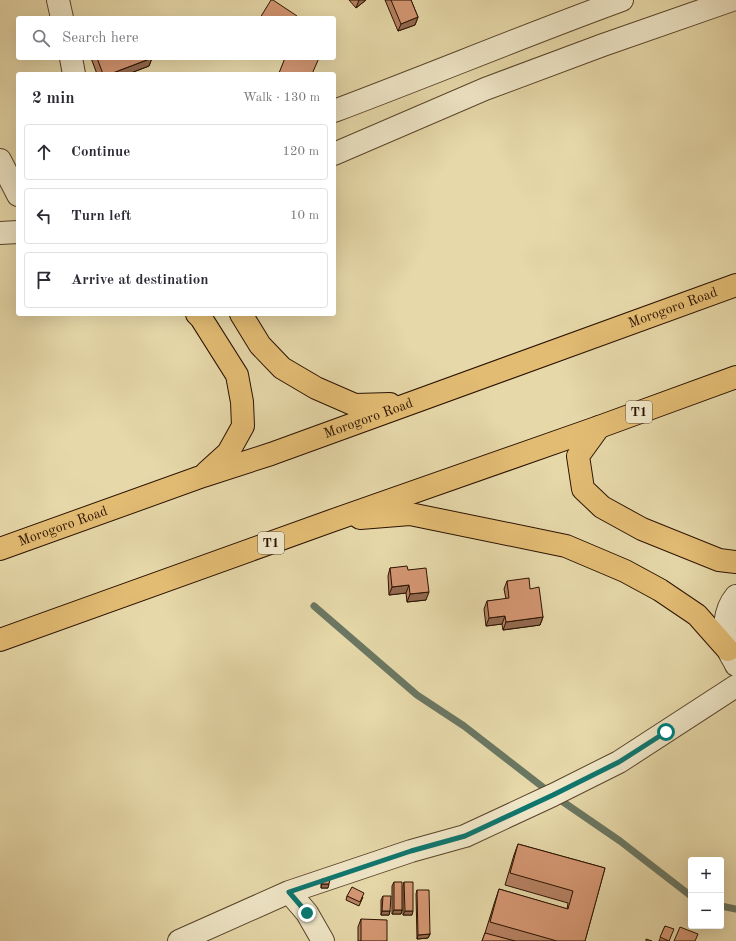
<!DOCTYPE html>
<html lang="en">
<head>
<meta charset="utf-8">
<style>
  body { margin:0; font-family:"Old Standard TT",serif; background:#f7f7f7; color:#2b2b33 }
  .controls { position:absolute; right:12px; bottom:12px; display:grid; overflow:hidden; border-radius:4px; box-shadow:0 4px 16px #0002 }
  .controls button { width:36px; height:36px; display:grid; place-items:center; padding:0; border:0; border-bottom:1px solid #e1e1e2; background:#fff; color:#2b2b33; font:20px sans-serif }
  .stop { position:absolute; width:12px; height:12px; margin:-9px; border:3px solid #0f766e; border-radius:50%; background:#fff }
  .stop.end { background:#0f766e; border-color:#fff; box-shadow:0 1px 4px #0008 }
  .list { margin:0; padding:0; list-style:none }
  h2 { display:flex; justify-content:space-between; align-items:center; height:52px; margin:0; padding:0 16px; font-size:17px }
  h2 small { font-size:13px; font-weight:400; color:#7c7c81 }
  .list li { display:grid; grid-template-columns:26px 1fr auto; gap:12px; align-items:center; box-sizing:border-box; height:56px; margin:0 8px 8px; padding:0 8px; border:1px solid #e1e1e2; border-radius:4px }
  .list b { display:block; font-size:15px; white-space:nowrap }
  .list em { font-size:13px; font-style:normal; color:#7c7c81 }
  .icon { flex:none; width:22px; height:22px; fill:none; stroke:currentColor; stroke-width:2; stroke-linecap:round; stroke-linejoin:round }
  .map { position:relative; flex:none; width:736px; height:941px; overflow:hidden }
  .search { position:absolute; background:#fff; box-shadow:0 4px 16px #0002; left:16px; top:16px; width:320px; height:44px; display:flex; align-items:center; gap:10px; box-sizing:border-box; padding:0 14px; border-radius:4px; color:#7c7c81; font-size:15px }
  .panel { position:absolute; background:#fff; box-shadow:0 4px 16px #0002; left:16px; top:72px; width:320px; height:244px; border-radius:4px }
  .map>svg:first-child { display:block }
</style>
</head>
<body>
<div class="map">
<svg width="736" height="941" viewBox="0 0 736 941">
  <rect width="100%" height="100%" fill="#e6d8a9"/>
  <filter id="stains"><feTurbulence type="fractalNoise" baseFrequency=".005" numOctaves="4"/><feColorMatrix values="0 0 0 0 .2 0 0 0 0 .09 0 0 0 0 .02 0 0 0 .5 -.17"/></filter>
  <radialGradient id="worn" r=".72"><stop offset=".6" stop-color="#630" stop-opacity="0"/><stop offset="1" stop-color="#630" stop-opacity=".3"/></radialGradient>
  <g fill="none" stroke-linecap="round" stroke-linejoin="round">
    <path stroke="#6b7762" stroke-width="7" d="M314,606l103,89 47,31 89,69 67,46 71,55
      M721,906l15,3"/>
    <defs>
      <path id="minor" d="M58,0l4,18
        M71,58l3,16
        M334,111c96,-36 192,-76 288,-111
        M334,154l151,-65 118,-44 129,-45
        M0,160l18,35
        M0,233l18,-1
        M736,596c-12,14 -14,38 -7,55 1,4 5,9 7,14
        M289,892l18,21 16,28
        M179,941l110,-49 122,-41 54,-15 88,-41 66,-33 117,-76"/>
      <g id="highway">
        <path d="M197,314l4,4 36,57 5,27 1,24 -15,27 -21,19"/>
        <path d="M241,314l19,31 22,23 34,20 39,17 35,-1"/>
        <path d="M599,427l-21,29 5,33 19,18 40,22 77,31 17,2"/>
        <path d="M360,518l50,-4 156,32 59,25 35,19 37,25 31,35"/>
        <path id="s1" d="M0,549l203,-73 68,-22 465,-169"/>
        <path d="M0,640l331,-119 268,-94 137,-50"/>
      </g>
    </defs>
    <use href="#minor" stroke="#59442a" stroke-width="24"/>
    <use href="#highway" stroke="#2a1200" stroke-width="24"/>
    <use href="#minor" stroke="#efe6c7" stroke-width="22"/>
    <use href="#highway" stroke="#e3bc74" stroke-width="22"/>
  </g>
  <path fill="#b68263" stroke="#2a1200" d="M349,0h17l-10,8z
    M385,0h26l7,17 -3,8 -17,6z
    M91,58h61l-3,8 -21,8h-31z
    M390,568l18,2 18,30 -19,2 -1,-9 -17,2 -1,-19z
    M507,581l23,8 13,28 -3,8 -37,5 -1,-6 -16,2 -2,-17 3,-8 19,-2 -2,-10z
    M518,844l87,24 -20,73h-103l3,-8 10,-32 4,-12 68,20 1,-6 -63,-18 9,-30z
    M322,879l6,9h-7v-5z
    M394,882l8,28 -1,4h-9v-28z
    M404,882l8,33h-9v-29z
    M417,890l13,44 -2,4 -11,1 -1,-45z
    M347,896l16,1 -4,9 -13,-6z
    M383,896l7,15 -1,4h-8v-15z
    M361,919l26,22h-29v-14z
    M665,926l4,15h-10z"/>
  <path fill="#946a50" stroke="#2a1200" d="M359,0h7l-10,8z
    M418,17l-3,8 -17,6 3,-7z
    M152,58l-3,8 -21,8h-18z
    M409,585l-3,8 -17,2 3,-8z
    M429,592l-3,8 -19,2 3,-8z
    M505,616l-3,8 -16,2 3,-8z
    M543,617l-3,8 -37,5 3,-8z
    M322,884h7l-1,4h-7z
    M394,910h8l-1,4h-9z
    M382,911h8l-1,4h-8z
    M405,911h8l-1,4h-9z
    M430,934l-2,4 -11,1 1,-4z"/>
  <path fill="#d49773" stroke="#2a1200" d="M271,0h2l24,16 -2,2h-35z
    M391,0h20l7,17 -17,7z
    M97,58h55l-42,16h-7z
    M285,58h34l-7,16h-30l-3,-1z
    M407,566l1,4 18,-2 3,24 -19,2 -1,-9 -17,2 -2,-19z
    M529,578l1,11 9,-2 4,30 -37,5 -1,-6 -16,2 -2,-17 22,-3 -2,-17z
    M518,844l87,24 -20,73h-28l-67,-19 9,-33 69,20 5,-18 -63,-18z
    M322,879h8l-1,5h-7z
    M394,882h8v28h-8z
    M404,882h9v29h-8z
    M352,887l12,6 -4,9 -13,-6z
    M417,890h12l1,44 -12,1z
    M383,896h8l-1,15h-8z
    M361,919l26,1v21h-26z
    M665,926l9,3 -5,12 -9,-4z
    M680,927l18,7 -3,7h-21z
    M485,933l30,8h-33z
    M646,939l6,2h-6z"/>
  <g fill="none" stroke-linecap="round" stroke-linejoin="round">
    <path stroke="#0f766e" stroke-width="5" d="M307,913l-18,-21 122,-41 54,-15 88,-41 66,-33 47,-30"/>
  </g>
  <g text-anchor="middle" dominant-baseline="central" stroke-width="4" stroke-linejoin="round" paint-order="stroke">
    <g fill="#efe6c7" stroke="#65523c" stroke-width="1">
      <rect x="626" y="401" width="26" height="22" rx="3"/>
      <rect x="258" y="532" width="26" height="22" rx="3"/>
    </g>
    <g font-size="13" font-weight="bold" fill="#2a1200">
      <text x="639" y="412">T1</text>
      <text x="271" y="543">T1</text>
    </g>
    <g font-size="14" fill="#2a1200" stroke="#efe6c7">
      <text stroke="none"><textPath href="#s1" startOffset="715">Morogoro Road</textPath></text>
      <text stroke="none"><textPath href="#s1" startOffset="391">Morogoro Road</textPath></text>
      <text stroke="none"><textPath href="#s1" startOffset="67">Morogoro Road</textPath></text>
    </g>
  </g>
  <rect width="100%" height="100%" filter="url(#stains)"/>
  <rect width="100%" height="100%" fill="url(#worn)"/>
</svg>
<div class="controls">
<button>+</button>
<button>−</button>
</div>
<div class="stop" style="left:666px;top:732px"></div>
<div class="stop end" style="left:307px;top:913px"></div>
<div class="search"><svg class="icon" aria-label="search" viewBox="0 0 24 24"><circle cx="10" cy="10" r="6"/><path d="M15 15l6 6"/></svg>Search here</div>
<section class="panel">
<h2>2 min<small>Walk · 130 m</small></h2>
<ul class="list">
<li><svg class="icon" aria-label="ahead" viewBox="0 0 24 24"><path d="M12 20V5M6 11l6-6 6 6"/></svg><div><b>Continue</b></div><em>120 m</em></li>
<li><svg class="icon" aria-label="left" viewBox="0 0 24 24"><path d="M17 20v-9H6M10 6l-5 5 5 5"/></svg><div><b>Turn left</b></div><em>10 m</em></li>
<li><svg class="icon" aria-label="arrive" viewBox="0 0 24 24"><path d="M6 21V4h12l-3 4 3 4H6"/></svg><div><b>Arrive at destination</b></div></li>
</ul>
</section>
</div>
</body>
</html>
